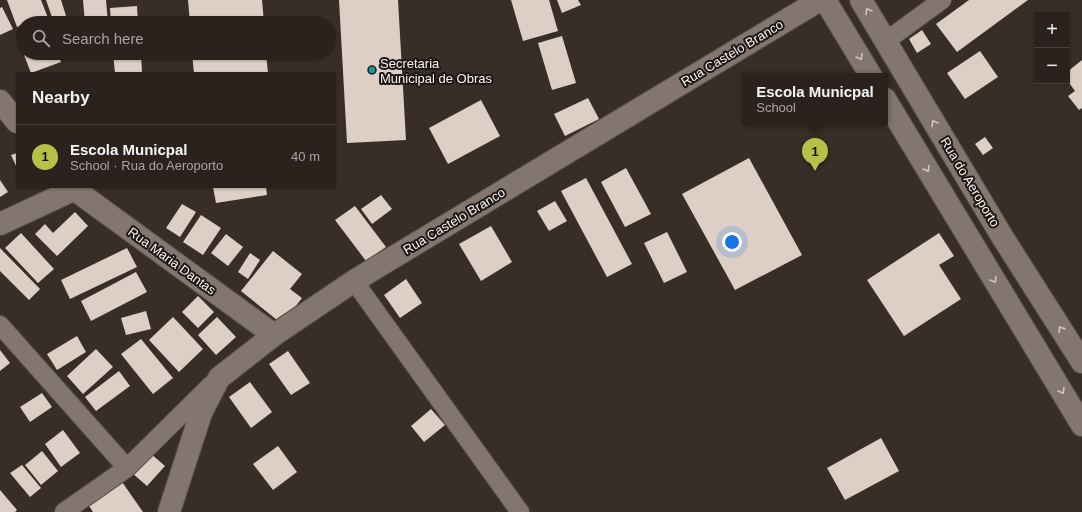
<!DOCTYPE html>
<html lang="en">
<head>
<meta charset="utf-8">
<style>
  body { margin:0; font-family:Arial,sans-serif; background:#332a26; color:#f1f3f6 }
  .controls { position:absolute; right:12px; top:12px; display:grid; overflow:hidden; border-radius:0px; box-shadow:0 1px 3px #0004 }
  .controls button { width:36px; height:36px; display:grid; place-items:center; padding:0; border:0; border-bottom:1px solid #473f3b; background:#2b221d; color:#f1f3f6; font:20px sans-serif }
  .you { position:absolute; left:732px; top:242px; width:14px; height:14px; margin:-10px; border:3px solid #fff; border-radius:50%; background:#1a73e8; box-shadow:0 0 0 6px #1a73e833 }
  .badge { display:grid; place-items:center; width:26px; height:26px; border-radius:50%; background:#b8c147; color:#111; font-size:13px; font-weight:700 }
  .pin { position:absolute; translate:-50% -33px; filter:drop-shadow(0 1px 2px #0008) }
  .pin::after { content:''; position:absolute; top:21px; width:14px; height:12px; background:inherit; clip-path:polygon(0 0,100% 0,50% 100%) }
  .popup { position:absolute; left:742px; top:73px; width:146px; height:52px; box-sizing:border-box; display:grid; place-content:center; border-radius:0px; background:#2b221d; filter:drop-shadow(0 1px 3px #0005); font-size:13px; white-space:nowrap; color:#a6a4a4 }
  .popup b { font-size:15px; color:#f1f3f6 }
  .popup::after { content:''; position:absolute; left:50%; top:100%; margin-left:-8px; border:8px solid transparent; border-top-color:#2b221d }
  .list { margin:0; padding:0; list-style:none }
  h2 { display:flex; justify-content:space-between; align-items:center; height:52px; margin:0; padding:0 16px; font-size:17px }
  h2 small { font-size:13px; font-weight:400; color:#a6a4a4 }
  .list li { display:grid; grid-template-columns:26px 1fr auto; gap:12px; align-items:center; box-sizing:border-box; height:64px; padding:0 16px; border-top:1px solid #473f3b }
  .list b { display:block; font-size:15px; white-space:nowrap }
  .list p { margin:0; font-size:13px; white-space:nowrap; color:#a6a4a4 }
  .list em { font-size:13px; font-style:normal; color:#a6a4a4 }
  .icon { flex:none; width:22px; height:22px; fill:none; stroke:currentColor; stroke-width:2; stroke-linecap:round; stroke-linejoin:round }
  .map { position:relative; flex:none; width:1082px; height:512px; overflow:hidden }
  .search { position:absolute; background:#2b221d; box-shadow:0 1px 3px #0004; left:16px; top:16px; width:320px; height:44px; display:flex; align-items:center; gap:10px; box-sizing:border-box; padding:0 14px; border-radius:22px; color:#a6a4a4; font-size:15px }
  .panel { position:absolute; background:#2b221d; box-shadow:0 1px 3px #0004; left:16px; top:72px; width:320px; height:116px; border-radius:0px }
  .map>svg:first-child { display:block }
</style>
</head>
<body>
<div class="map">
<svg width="1082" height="512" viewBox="0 0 1082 512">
  <rect width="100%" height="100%" fill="#392e27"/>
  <path fill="#ddcfc6" d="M7,0h34l9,23h-18l-1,-2 -14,6z
    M46,0h15l6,19 -13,4z
    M83,0h23l2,23h-23z
    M188,0h74l2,23h-74z
    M339,0h59l8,140 -59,3z
    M511,0h38l9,31 -35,10z
    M557,0h21l3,5 -19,8z
    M969,0h59l-71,52 -21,-28z
    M137,6l1,17h-27l-1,-15z
    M2,7l11,22 -13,6v-27z
    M78,17l3,6h-20z
    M922,30l9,14 -14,9 -8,-14z
    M562,36l14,47 -24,7 -14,-47z
    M980,51l18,26 -33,22 -18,-26z
    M30,53h27l4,9 -30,11 -7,-18z
    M113,53h28l1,20h-27z
    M192,53h74l2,20h-74z
    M1082,60v48l-3,2 -11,-14 7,-5 -8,-11v-8z
    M588,98l11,21 -34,17 -11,-22z
    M481,100l19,36 -52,28 -19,-36z
    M985,137l8,11 -10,7 -8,-11z
    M17,153v15l-6,-13z
    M749,158l53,97 -67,35 -53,-96z
    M626,168l25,46 -26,13 -24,-45z
    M586,178l46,86 -25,13 -46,-86z
    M0,180l8,12 -8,5z
    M213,187h53l1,8 -51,8z
    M381,195l11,14 -20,15 -11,-15z
    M555,201l12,20 -18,10 -12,-20z
    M182,204l14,8 -16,25 -14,-9z
    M355,206l31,41 -20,14 -31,-41z
    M75,212l13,14 -31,30 -22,-22 10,-10 8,9z
    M201,215l20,13 -18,27 -20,-13z
    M491,226l21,36 -31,19 -22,-37z
    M667,232l20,40 -23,11 -20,-40z
    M21,233l33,36 -16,14 -33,-35z
    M939,233l15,23 -15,9 22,34 -57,37 -37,-56z
    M226,234l17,13 -15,19 -17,-13z
    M0,248l40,41 -11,11 -29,-29z
    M127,248l10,19 -67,32 -9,-19z
    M273,251l29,23 -12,15 12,9 -20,26 -41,-33z
    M250,253l10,7 -12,19 -10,-7z
    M136,272l11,20 -56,29 -10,-20z
    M406,279l16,24 -22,15 -16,-23z
    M198,296l16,16 -16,16 -16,-16z
    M146,311l5,18 -25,6 -5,-17z
    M173,317l30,32 -24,23 -30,-32z
    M217,317l19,20 -20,18 -18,-20z
    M77,336l9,16 -29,18 -10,-16z
    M141,339l32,39 -20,16 -32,-40z
    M96,349l17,18 -30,27 -16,-18z
    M0,350l10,13 -10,8z
    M288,351l22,32 -19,12 -22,-31z
    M119,371l11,15 -34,25 -11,-14z
    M250,382l22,30 -21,16 -22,-31z
    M42,393l10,14 -22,15 -10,-15z
    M431,409l14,16 -21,17 -13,-16z
    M63,430l17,23 -19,14 -16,-23z
    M881,438l18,33 -54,29 -18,-32z
    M278,446l19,26 -24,18 -20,-26z
    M42,451l16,20 -17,14 -16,-20z
    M150,453l15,13 -18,20 -15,-13z
    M22,465l19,23 -11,9 -20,-24z
    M120,479l23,33h-50l-6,-9z
    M0,490l17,20 -2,2h-15z"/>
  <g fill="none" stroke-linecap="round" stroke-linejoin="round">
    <defs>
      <path id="street" d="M886,41l56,-41
        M354,281l166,231
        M0,325l127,143
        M64,512l63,-44 84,-83"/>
      <path id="secondary" d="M825,0l46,76
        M861,0l142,238 79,124
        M885,99l197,326
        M0,101l17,21
        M71,187l203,148
        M0,224l73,-34
        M169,512l32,-99 18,-35 55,-43 80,-54 466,-281"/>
    </defs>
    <use href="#street" stroke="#544c45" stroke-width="20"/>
    <use href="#secondary" stroke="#544c45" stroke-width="24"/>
    <use href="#street" stroke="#82766e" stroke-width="18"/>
    <use href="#secondary" stroke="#82766e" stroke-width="22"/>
  </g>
  <defs><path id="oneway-chevron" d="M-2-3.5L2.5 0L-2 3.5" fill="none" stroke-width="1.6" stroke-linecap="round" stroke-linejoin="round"/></defs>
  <g stroke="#d0c7c1">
    <use href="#oneway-chevron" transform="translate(868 11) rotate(-121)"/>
    <use href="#oneway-chevron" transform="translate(860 57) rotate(59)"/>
    <use href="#oneway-chevron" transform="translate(934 123) rotate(-121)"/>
    <use href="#oneway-chevron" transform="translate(927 169) rotate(59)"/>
    <use href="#oneway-chevron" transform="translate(994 280) rotate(59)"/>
    <use href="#oneway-chevron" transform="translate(1061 329) rotate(-122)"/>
    <use href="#oneway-chevron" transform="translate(1062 391) rotate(59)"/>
  </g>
  <circle fill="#0f9aa8" stroke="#1d1815" stroke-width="1.5" cx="372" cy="70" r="4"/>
  <g text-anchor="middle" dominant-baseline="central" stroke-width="4" stroke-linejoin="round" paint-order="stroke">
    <g font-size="13" fill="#faf3ee" stroke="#1d1815">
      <text transform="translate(732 53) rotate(-31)">Rua Castelo Branco</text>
      <text transform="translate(970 182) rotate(59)">Rua do Aeroporto</text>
      <text transform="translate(454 221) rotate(-31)">Rua Castelo Branco</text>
      <text transform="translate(172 261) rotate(36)">Rua Maria Dantas</text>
    </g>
    <g font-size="13" fill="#faf3ee" stroke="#1d1815" text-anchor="start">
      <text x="380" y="63">Secretaria<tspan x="380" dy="15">Municipal de Obras</tspan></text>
    </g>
  </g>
</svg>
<div class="controls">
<button>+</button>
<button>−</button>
</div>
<div class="you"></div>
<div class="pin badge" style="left:815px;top:171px">1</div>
<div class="popup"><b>Escola Municpal</b>School</div>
<div class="search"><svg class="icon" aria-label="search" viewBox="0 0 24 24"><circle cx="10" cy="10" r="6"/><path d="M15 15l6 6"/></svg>Search here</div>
<section class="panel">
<h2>Nearby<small></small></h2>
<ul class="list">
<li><span class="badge">1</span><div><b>Escola Municpal</b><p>School · Rua do Aeroporto</p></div><em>40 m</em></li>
</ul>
</section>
</div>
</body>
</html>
